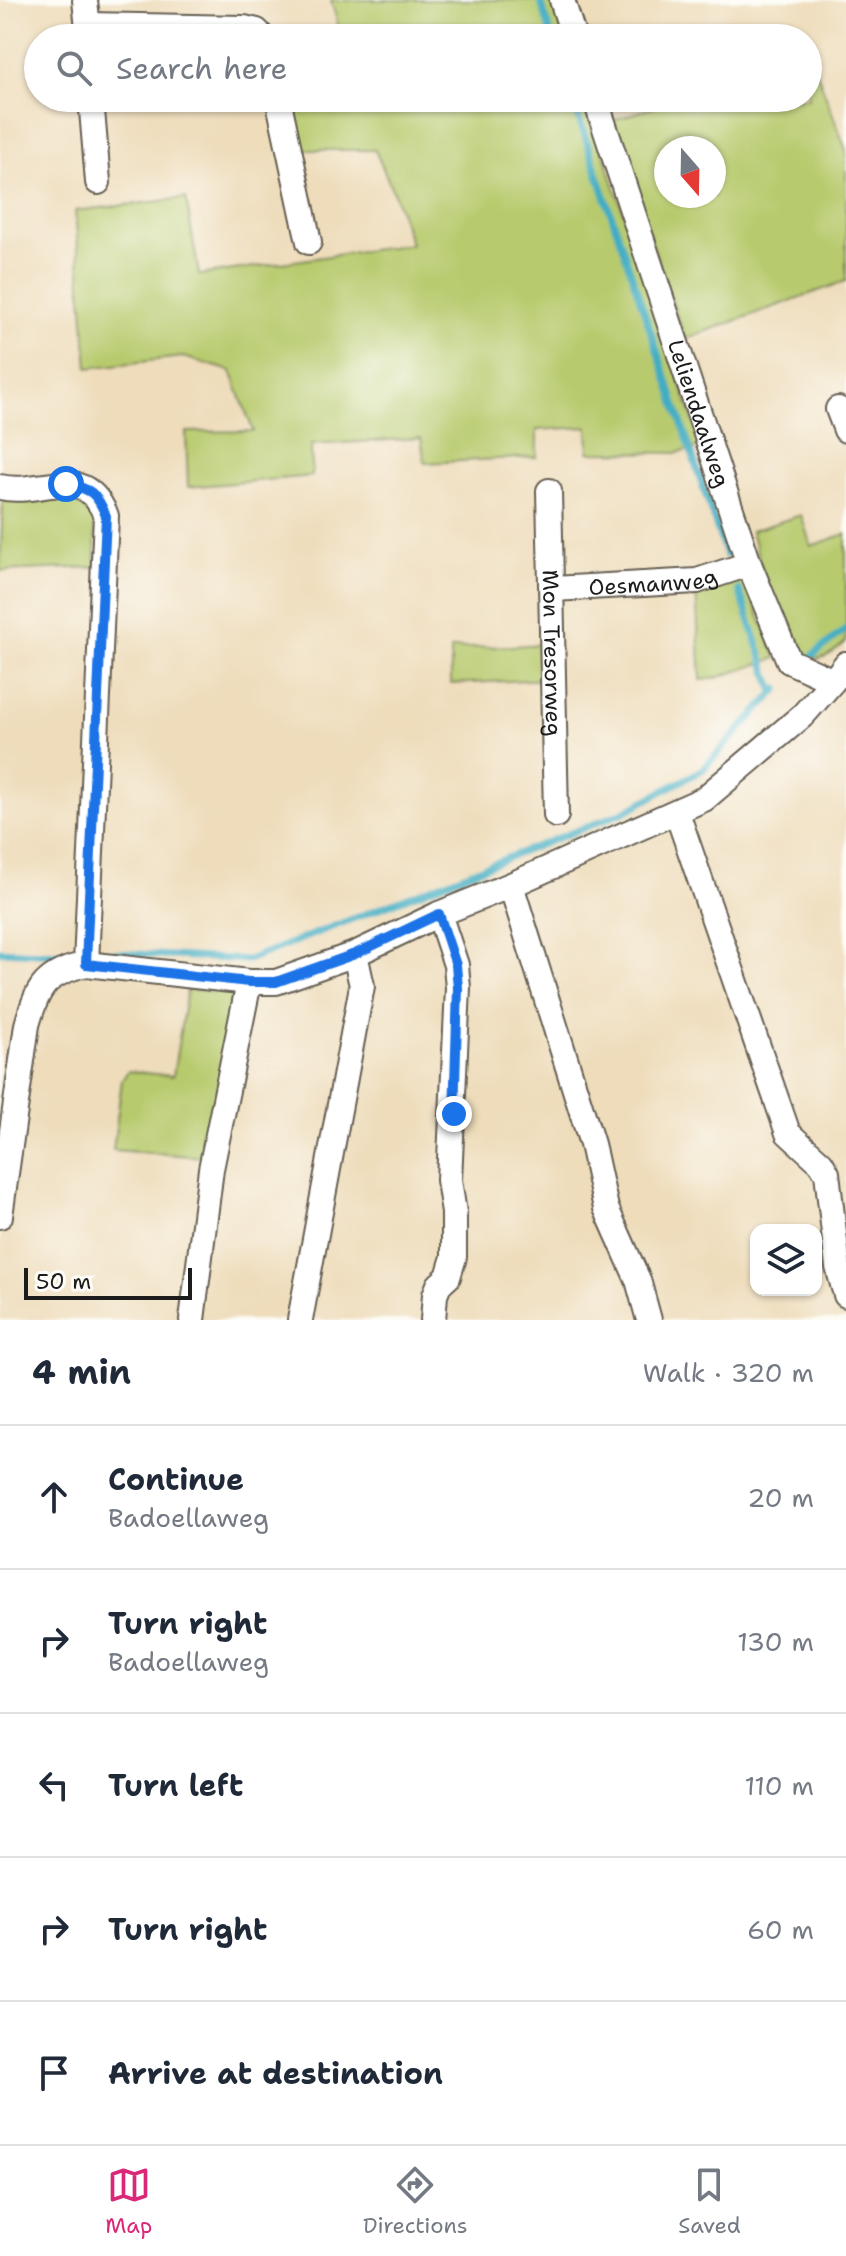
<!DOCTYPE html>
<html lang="en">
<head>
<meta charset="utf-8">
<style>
  body { margin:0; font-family:"Shantell Sans",sans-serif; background:#f2f2f3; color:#1f2937 }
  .controls { position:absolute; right:24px; bottom:24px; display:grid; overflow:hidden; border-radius:16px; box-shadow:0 2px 6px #0004 }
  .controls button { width:72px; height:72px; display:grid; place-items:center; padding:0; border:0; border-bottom:2px solid #e0e1e3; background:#fff; color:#1f2937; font:40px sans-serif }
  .compass { position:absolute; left:654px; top:136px; width:72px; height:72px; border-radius:50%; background:#fff; box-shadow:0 2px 6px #0004; rotate:160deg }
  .scale { position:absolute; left:24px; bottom:20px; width:168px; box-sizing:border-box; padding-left:8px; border:4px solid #1c1c1c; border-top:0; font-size:22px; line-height:28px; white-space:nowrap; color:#1c1c1c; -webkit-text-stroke:6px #fdfcf7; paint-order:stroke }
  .stop { position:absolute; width:24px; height:24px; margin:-18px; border:6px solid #1a73e8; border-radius:50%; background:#fff }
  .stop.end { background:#1a73e8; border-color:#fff; box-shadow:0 2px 8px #0008 }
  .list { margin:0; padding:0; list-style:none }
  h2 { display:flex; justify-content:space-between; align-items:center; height:104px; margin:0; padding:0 32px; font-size:34px }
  h2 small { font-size:26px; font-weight:400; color:#747a83 }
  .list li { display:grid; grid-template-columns:52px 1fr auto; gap:24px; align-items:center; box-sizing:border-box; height:144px; padding:0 32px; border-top:2px solid #e0e1e3 }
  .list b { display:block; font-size:30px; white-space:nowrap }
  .list p { margin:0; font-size:26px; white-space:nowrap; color:#747a83 }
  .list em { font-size:26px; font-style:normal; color:#747a83 }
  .icon { flex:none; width:44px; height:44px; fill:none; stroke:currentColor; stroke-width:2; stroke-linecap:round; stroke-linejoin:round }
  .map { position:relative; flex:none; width:846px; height:1320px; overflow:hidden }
  .search { position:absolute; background:#fff; box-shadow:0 2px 6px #0004; left:24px; right:24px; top:24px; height:88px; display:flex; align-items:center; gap:20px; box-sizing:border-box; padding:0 28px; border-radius:44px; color:#747a83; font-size:30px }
  .sheet { height:824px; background:#fff }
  nav { display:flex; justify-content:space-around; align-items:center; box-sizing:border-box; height:112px; border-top:2px solid #e0e1e3; background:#fff; font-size:22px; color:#747a83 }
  nav a { display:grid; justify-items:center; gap:4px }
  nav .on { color:#db2777 }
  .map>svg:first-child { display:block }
</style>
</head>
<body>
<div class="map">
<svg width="846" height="1320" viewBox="0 0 846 1320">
  <rect width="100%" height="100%" fill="#fdfcf7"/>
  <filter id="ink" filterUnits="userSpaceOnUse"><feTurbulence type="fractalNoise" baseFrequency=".0125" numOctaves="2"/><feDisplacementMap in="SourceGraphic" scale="16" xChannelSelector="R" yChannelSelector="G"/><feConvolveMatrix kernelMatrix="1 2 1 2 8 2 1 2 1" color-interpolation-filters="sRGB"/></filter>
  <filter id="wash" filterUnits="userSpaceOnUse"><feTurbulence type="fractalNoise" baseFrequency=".006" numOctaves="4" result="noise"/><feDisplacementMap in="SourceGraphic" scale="32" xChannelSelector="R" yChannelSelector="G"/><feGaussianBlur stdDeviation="1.8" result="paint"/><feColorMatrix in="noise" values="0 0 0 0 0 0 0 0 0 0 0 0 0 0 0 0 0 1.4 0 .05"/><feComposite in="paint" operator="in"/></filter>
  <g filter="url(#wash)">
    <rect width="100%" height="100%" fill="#eedcba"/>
    <path fill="#b7ca6d" stroke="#6a7344" stroke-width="2" fill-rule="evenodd" d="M331,0h222l12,38h-223z
      M812,59l34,91v131l-161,58 -75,-218 60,-19 -1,-4h139v-38zM666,148h48v48h-48z
      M273,98h312l117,349 -25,6 -88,-1 -1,-25 -51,3v27l-112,6 -4,-25 -110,7 1,31 -124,11 -2,-55 67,-1 -22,-60 -48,-14 -95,11 -13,-157 111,-13 13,77 212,-31 -16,-48 -20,-46h-82z
      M74,494l20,16 2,57 -96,4 3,-76z
      M801,515l10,31 35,-12v108c-10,8 -19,17 -32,17 -31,1 -55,-102 -63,-128z
      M738,577l6,2 33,79 -61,20 -15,2 -5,-91z
      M546,644l1,35 -96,5v-35z
      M187,989l51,5 -35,163 -90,-7 9,-70 6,-9 45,5z"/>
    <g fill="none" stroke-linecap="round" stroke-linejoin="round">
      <path stroke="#43adc2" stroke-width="7" d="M540,0l12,38
        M572,98l154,457
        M739,590l35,102
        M804,662l42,-33
        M0,951l60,3
        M99,952l149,8 376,-148 78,-42 76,-81"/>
    </g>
  </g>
  <g filter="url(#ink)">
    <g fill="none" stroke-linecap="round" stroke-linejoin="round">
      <defs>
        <g id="minor">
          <path d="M85,0l4,38"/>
          <path d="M562,0l12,38"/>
          <path d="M88,25l156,3 13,3 6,7"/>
          <path d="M91,98l7,84"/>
          <path d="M278,98l31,144"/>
          <path id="s1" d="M595,98l154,466 40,97 44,20 13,-17"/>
          <path d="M838,409l8,21"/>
          <path d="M0,487c41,10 84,-27 106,29l-20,448c-41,10 -48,22 -59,61l-27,191"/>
          <path id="s2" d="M549,491l7,324"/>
          <path id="s3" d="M553,589l144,-8 52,-17"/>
          <path d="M677,813l111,320 33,30 6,10 11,94 8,28"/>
          <path d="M511,885l81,259 14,64 32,72 11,40"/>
          <path d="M86,964l163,18h27l79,-28 84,-40 72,-29 193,-86 99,-84 30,-34"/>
          <path d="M192,1320l19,-151 38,-187"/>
          <path d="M300,1320l62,-334 -7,-32"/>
          <path d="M433,1320l2,-25 4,-10 9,-8 6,-20v-44l-5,-33 9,-192 -2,-23 -17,-51"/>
        </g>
      </defs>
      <use href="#minor" stroke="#665f53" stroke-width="28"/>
      <use href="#minor" stroke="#fff" stroke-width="24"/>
    </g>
  </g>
  <g fill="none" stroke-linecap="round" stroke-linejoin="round" filter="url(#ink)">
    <path stroke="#1a73e8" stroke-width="10" d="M66,484c24,4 31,9 40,32l-20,448 163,18h27l79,-28 84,-40 17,51 2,23 -4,126"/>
  </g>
  <g text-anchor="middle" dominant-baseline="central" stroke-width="6" stroke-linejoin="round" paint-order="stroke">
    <g font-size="22" fill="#1c1c1c" stroke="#fdfcf7">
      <text stroke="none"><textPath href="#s1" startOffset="332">Leliendaalweg</textPath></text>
      <text stroke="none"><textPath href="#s3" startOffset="100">Oesmanweg</textPath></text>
      <text stroke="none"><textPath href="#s2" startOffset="162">Mon Tresorweg</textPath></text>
    </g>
  </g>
</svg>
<div class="controls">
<button><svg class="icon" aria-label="layers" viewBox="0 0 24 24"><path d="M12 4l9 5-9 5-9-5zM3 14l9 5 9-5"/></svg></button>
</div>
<svg class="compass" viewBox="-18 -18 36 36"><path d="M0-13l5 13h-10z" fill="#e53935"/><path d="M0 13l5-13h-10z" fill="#747a83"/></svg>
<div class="scale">50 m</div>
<div class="stop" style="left:66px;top:484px"></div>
<div class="stop end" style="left:454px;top:1114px"></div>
<div class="search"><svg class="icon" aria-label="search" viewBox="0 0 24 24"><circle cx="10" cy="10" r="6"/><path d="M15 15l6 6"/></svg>Search here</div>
</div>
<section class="sheet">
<h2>4 min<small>Walk · 320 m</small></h2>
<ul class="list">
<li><svg class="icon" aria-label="ahead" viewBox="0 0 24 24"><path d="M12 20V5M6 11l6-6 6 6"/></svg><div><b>Continue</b><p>Badoellaweg</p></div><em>20 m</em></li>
<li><svg class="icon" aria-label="right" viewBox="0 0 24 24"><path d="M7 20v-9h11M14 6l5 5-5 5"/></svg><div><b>Turn right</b><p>Badoellaweg</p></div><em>130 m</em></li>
<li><svg class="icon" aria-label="left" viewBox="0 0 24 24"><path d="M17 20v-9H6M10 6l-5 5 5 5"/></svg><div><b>Turn left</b></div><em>110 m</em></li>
<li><svg class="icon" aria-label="right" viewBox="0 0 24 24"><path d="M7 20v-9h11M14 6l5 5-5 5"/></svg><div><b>Turn right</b></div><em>60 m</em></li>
<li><svg class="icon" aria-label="arrive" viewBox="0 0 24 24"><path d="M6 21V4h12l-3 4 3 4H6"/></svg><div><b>Arrive at destination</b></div></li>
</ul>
</section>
<nav>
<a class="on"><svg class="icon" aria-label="map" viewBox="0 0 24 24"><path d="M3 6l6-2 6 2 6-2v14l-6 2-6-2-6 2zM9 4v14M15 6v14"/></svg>Map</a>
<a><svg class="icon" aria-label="directions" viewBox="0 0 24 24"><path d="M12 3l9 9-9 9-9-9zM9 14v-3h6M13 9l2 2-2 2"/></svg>Directions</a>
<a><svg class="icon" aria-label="saved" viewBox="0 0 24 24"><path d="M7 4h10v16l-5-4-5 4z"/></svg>Saved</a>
</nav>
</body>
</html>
